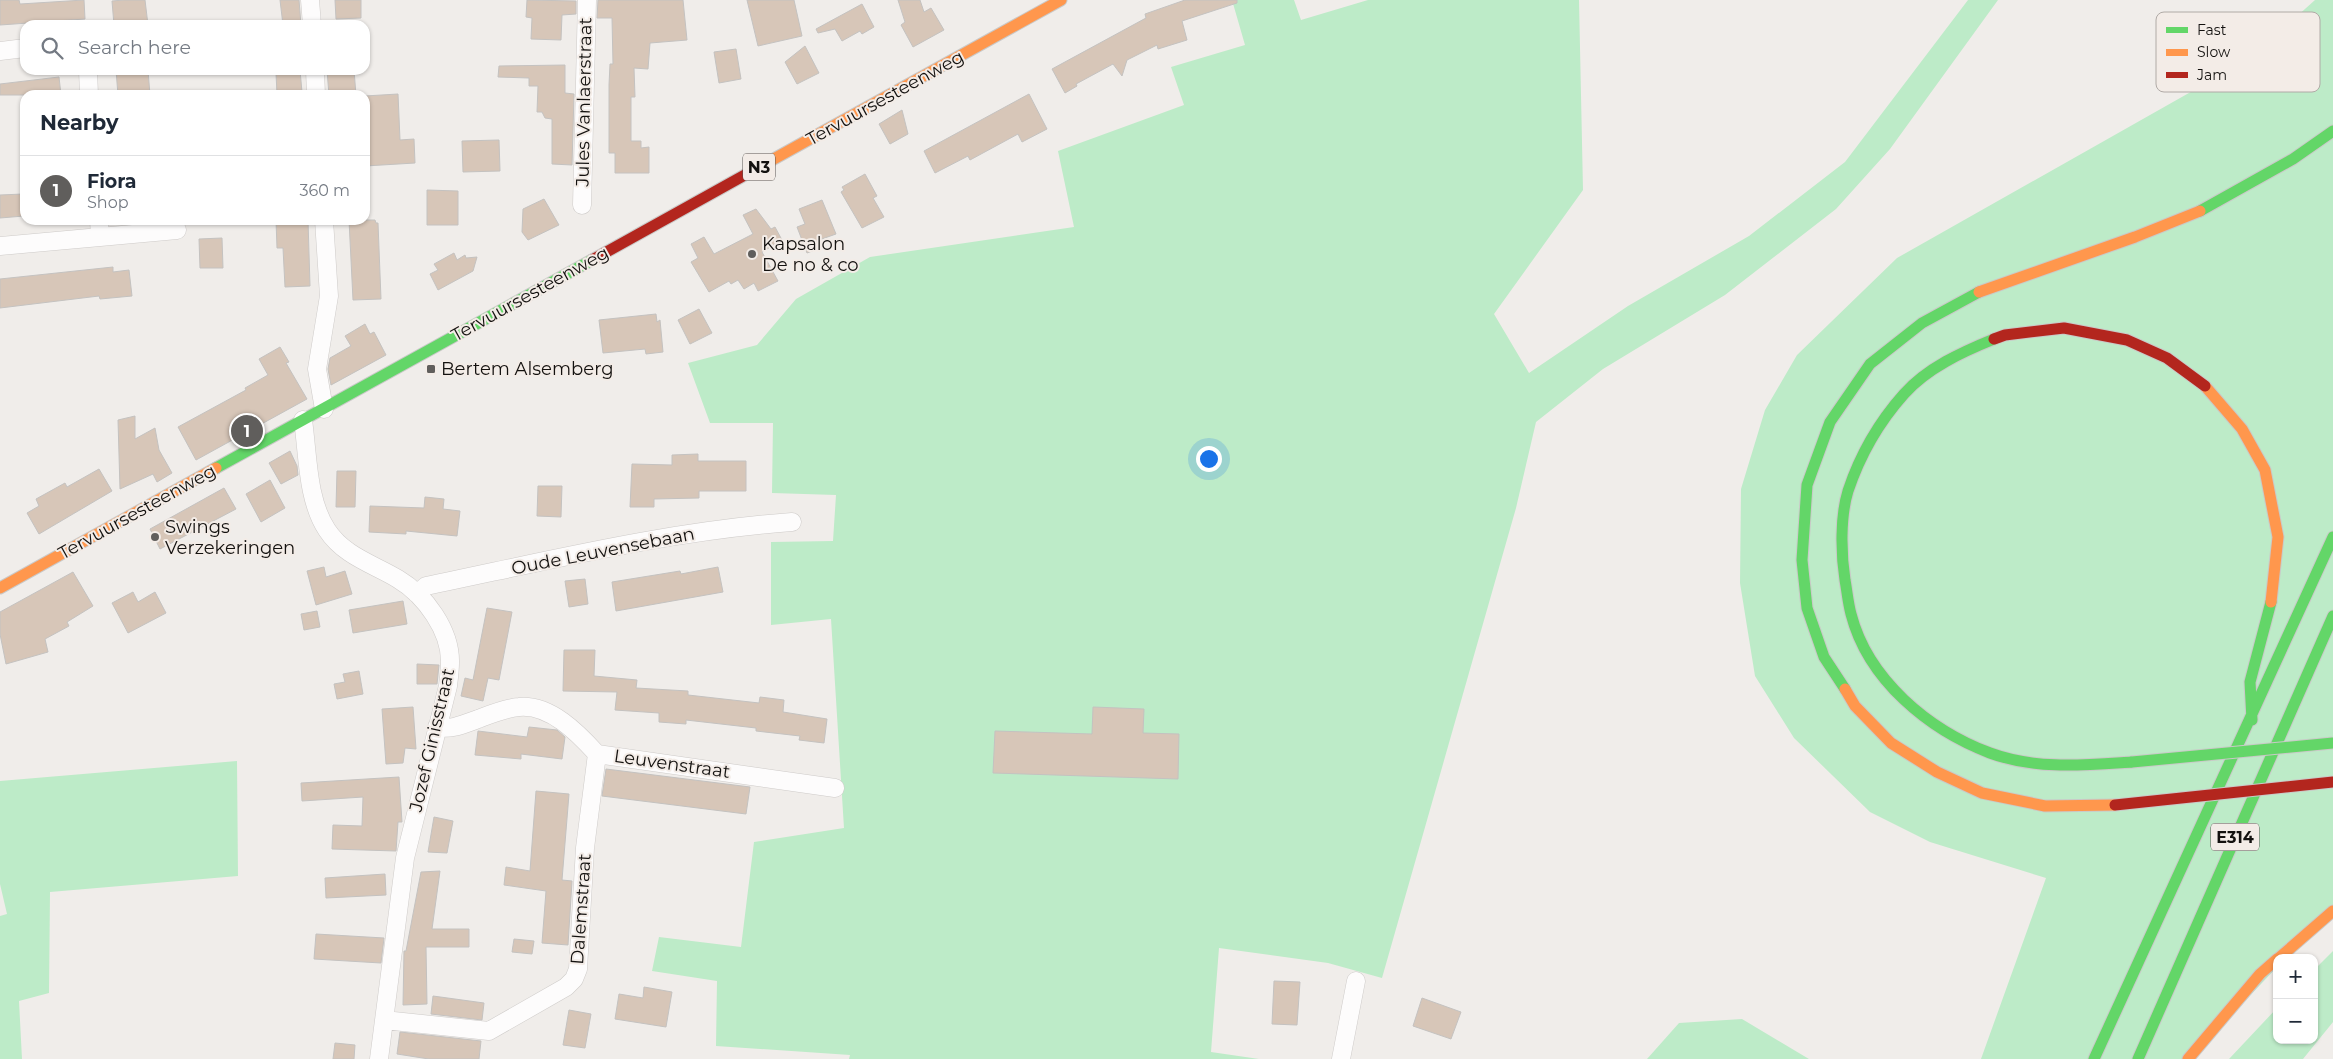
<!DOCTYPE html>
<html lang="en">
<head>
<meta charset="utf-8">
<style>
  body { margin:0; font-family:Montserrat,sans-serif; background:#f2f2f3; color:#1f2937 }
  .controls { position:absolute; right:15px; bottom:15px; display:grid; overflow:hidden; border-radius:10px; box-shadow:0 1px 4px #0004 }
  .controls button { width:45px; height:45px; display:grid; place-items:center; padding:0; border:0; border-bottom:1px solid #e0e1e3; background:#fff; color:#1f2937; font:25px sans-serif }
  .you { position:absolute; left:1208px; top:458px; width:18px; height:18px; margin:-12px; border:4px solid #fff; border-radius:50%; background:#1a73e8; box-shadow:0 0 0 8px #1a73e833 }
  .badge { display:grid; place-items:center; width:32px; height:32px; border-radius:50%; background:#605e5c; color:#fff; font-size:16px; font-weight:700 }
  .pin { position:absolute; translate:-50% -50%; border:2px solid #fff; box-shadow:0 1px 5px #0006 }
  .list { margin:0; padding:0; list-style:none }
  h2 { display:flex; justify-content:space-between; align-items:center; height:65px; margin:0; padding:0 20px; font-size:21px }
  h2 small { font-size:16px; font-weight:400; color:#747a83 }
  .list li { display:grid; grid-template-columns:32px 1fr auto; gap:15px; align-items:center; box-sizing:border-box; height:70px; padding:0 20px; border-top:1px solid #e0e1e3 }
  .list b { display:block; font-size:19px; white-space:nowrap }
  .list p { margin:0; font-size:16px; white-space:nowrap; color:#747a83 }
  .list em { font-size:16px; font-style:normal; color:#747a83 }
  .icon { flex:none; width:28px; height:28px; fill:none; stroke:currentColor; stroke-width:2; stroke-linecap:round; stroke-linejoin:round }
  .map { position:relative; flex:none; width:2333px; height:1059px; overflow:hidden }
  .search { position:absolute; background:#fff; box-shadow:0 1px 4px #0004; left:20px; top:20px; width:350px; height:55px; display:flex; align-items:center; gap:12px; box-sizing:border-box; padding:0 18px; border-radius:15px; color:#747a83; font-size:19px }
  .panel { position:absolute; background:#fff; box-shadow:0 1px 4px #0004; left:20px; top:90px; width:350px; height:135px; border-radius:15px }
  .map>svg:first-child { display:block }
</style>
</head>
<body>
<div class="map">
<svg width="2333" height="1059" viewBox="0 0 2333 1059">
  <rect width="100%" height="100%" fill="#f0edea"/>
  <path fill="#bdebc8" d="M1232,0h62l7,20 67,-20h211l4,190 -89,124 35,59 99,-67 121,-70 96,-74 123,-162h30l-108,149 -54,60 -111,86 -122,74 -67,53 -20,86 -134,470 -54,-15 -109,-15 -8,104 48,7h-410l1,-4 -134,-9 1,-65 -65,-10 7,-34 82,10 13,-105 90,-14 -13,-209 -60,6v-83l62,-1 3,-46 -64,-2 1,-70h-63l-22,-60 69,-18 39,-46 74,-42 204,-30 -16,-76 126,-46 -13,-38 74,-22z
    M2315,0h18v908l-143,151h-209l65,-181 -116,-36 -60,-30 -76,-74 -39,-62 -15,-93 1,-94 24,-79 32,-55 100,-97 352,-199z
    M237,761l1,115 -188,16 -1,101 -30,8 3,58h-22v-143l7,-2 -7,-30v-103z
    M2333,951v71l-30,37h-74l48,-51v32h37v-70z
    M1742,1019l67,40h-162l32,-36z"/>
  <path fill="#d7c6b8" stroke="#c4c2c0" d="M0,0h19l1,4 64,-4 1,19 -85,6z
    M124,0h21l3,25h-34l-2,-24z
    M280,0h19l2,25h-18z
    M335,0h26v18l-25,1z
    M527,0l49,1v13l-14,1 -1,25 -30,-1 1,-21 -6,-1z
    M598,0h85l4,40 -37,3 -2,26 -14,-1 1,29h-4v44h10v7l8,-1v26h-34v-20h-6v-68l1,-21h3l-1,-46h-15z
    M747,0h47l8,36 -44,10z
    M898,0h22l4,12 7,-4 13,22 -31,17 -12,-22 4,-3z
    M1185,0h52v3l-55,18 5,19 -29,9 -1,-4 -30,15 -5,16 -9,-12 -37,20 1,2 -12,7 -13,-24 94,-51 -1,-4z
    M862,4l12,23 -12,7 -2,-3 -18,10 -7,-12 -17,4 -2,-4z
    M805,46l14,27 -22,11 -12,-22z
    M736,49l5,30 -22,4 -5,-31z
    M565,65v28l9,1 -2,71 -20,-1v-45l-7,-1 -3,-6h-5l1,-26h-9v-8l-31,-1 1,-11z
    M116,70h32l2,25h-32z
    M281,70h19l2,22 -25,2 -1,-21 5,-1z
    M327,70h27l2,25h-27z
    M59,77l2,18h-61v-11z
    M398,94l2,46 14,-1 1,24 -50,3v-70z
    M1029,94l18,35 -25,13 -4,-8 -48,26 -2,-4 -33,17 -11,-22z
    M902,110l6,24 -18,10 -11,-20z
    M499,140l1,31 -37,1 -1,-31z
    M865,174l12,22 -4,2 11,19 -22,11 -21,-36 3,-2 -2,-3z
    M427,190l31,1v34h-31z
    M23,194l1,22 -24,2v-23z
    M544,199l15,26 -31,15 -6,-8 1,-23z
    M822,200l14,34 -17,6 3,7 -15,6 -10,-26 8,-3 -6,-15z
    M756,209l15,20 4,-2 7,13 -20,12 16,29 -20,10 -4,-8 -10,6 -6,-9 -7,4 -2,-3 -20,11 -18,-30 7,-4 -7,-14 13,-7 10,17 39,-20 -10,-19z
    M276,220h32l2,66 -25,1 -2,-39h-6z
    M349,220h26l1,3h2l3,76 -28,1z
    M222,238l1,30h-23l-1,-29z
    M454,253l3,7 8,-5 1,3 11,-1 -4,14 -35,19 -8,-16 8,-4 -4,-6z
    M113,267v5l16,-2 3,26 -32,3 -1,-3 -99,12v-29z
    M699,309l13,24 -22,11 -12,-24z
    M656,314l1,8 3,-2 3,32 -17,2 -1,-5 -42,4 -4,-33z
    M365,324l5,10 4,-2 12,23 -55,30 -3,-16 2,-11 21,-12 -6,-10z
    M280,347l9,15 -3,1 21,36 -111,61 -18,-33 68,-37 -1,-2 23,-13 -9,-16z
    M135,416v23l20,-11 4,22 13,23 -15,9 -4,-8 -33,15 -2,-69z
    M290,451l7,15 1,9 -17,9 -12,-21z
    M698,454v7h48v30h-47v7l-45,1v8h-24l2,-43 40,1v-10z
    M99,469l13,22 -73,43 -12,-21 12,-7 -3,-7 29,-16 2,4z
    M337,471h19l-1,36h-19z
    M270,480l15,28 -24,14 -15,-28z
    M538,486h24l-1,31 -24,-1z
    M224,488l12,21 -76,40 -10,-20z
    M425,497l19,2 -1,10 17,2 -3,25 -51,-5v3l-37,-2 1,-26 54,2z
    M324,567l2,10 19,-6 7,23 -36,11 -9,-34z
    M718,567l5,25 -107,19 -4,-29 68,-11 1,3z
    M73,572l20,34 -26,16 2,4 -24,13 3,13 -42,12 -6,-30v-22z
    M585,579l3,25 -19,3 -4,-26z
    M133,592l5,10 17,-10 11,21 -38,20 -16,-30z
    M403,601l4,23 -54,9 -4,-23z
    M487,608l25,4 -13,68 -11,-2 -5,23 -22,-5 4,-18 8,2z
    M317,611l3,16 -16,3 -3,-16z
    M564,650h31l-1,26 43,4 -1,8 52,3v4l71,8 1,-6 24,3 -1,12 44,7 -3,24 -25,-3 1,-4 -44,-5v-3l-70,-8v4l-27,-2v-9l-44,-3 2,-18 -54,-1z
    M417,664l22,1 -2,19h-20z
    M359,671l4,23 -26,5 -3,-15 11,-2 -2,-8z
    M413,707l3,42 -11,-1 -2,15 -17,1 -4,-55z
    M1093,707l51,2 -1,24 36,1 -1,45 -185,-6 2,-42 97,3z
    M529,727l28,3 8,7 -3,22 -41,-5v5l-46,-4 3,-24 49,6z
    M606,769l144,18 -4,27 -144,-18z
    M399,777l3,45h-4l-2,29 -64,-2 1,-24 29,1 1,-29 -61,4 -1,-18z
    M536,791l33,3 -7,86 10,1 -4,64 -26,-2 4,-52 -42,-6 2,-18 24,4z
    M434,817l19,4 -6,32 -19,-1z
    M440,871l-8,58h37v18h-43l1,57 -24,1 1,-54h2l15,-79z
    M385,874l1,21 -60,3 -1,-20z
    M316,934l68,4 -3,25 -67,-4z
    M514,939l20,2 -2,13 -20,-2z
    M1274,981l26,1 -3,43 -25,-1z
    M644,987l28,5 -6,35 -51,-8 4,-25 24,4z
    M433,996l51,7 -2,17 -51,-6z
    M1422,998l39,14 -10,27 -38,-13z
    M569,1010l22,4 -6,34 -22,-3z
    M400,1032l81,9 -2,18h-50l-32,-5z
    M335,1043l20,2 -1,14h-21z"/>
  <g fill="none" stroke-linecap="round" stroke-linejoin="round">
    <defs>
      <path id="street" d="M310,0l2,25
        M0,51l25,-3
        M88,70l1,25
        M315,70l1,25
        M582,205l5,-205
        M100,237l77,-7
        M0,246l100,-9 -1,-17
        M324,409l-7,-40 12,-73 -5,-76
        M303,420c5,35 4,80 24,110 17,26 46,34 71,49 27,16 53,52 52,84 0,7 -1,15 -2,23l-43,172 -26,201
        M417,594l9,-8c121,-25 242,-55 366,-64
        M437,727c15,3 27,-3 41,-8 13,-5 27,-11 41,-12 31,-3 59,26 78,47l238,34
        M384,1020l105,11 77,-44 8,-8 4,-10 7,-121 12,-94
        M1341,1059l15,-78"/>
      <path id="fast" d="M2200,211l93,-52 40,-28
        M1994,339c-32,13 -67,29 -90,55 -25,28 -44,61 -56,97 -8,26 -7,63 -3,89 2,11 3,23 6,34 17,66 78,116 139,139 46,17 95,12 142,9
        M216,468l376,-208
        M1845,689l-21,-32 -17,-49 -5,-48 5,-75 23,-63 40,-58 52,-41 57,-31
        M2252,720l-2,-38 21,-80
        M2094,1059l239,-522
        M2138,1059l195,-443"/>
      <path id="slow" d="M752,171l309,-171
        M1979,292l156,-55 65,-26
        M2205,386l37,43 23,41 13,67 -7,65
        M0,588l216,-120
        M1845,689l10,17 36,37 46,29 45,21 63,13 70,-1
        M2279,958l54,-47
        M2188,1059l72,-85 17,-15"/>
      <path id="jam" d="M592,260l160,-89
        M1994,339l11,-4 59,-7 63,12 40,18 38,28"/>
    </defs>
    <use href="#street" stroke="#cecbc9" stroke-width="19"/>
    <use href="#fast" stroke="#cac9c8" stroke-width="13"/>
    <use href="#slow" stroke="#cac9c8" stroke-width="13"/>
    <use href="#jam" stroke="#cac9c8" stroke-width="13"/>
    <use href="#street" stroke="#fdfcfc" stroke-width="18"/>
    <use href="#fast" stroke="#63d668" stroke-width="11"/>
    <use href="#slow" stroke="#ff974d" stroke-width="11"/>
    <use href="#jam" stroke="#b3261e" stroke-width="11"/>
    <defs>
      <path id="fast-bridge" d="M2132,762l201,-19"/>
      <path id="jam-bridge" d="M2115,805l218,-23"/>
    </defs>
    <use href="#fast-bridge" stroke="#cac9c8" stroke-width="13" stroke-linecap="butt"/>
    <use href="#jam-bridge" stroke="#cac9c8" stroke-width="13" stroke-linecap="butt"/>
    <use href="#fast-bridge" stroke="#63d668" stroke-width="11"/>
    <use href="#jam-bridge" stroke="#b3261e" stroke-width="11"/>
  </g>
  <g fill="#605e5c" stroke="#f3ece7" stroke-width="2">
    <circle cx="752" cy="254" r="5"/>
    <rect x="426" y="364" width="10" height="10" rx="2.5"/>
    <circle cx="155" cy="537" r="5"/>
  </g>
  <g text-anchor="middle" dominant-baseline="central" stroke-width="4" stroke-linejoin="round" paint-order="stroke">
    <g fill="#f3ece7" stroke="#565350" stroke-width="1">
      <rect x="743" y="153.5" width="32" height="27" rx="4"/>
      <rect x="2211" y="823.5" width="48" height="27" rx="4"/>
    </g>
    <g font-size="16" font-weight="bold" fill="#13110f">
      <text x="759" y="167">N3</text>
      <text x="2235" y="837">E314</text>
    </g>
    <g font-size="18" fill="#13110f" stroke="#f3ece7">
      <text transform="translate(885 98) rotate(-29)">Tervuursesteenweg</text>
      <text transform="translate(584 102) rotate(-89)">Jules Vanlaerstraat</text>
      <text transform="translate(530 294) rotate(-29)">Tervuursesteenweg</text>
      <text transform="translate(137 512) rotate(-29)">Tervuursesteenweg</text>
      <text transform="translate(603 551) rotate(-11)">Oude Leuvensebaan</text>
      <text transform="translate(432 740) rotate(-77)">Jozef Ginisstraat</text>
      <text transform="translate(672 764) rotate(8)">Leuvenstraat</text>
      <text transform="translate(581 909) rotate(-86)">Dalemstraat</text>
    </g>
    <g font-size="18" fill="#13110f" stroke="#f3ece7" text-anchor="start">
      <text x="762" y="244">Kapsalon<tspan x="762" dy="21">De no &amp; co</tspan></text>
      <text x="441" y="369">Bertem Alsemberg</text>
      <text x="165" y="527">Swings<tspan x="165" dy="21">Verzekeringen</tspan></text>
    </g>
  </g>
  <rect x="2156" y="12" width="164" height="80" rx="8" fill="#f3ece7" stroke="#b0aaa6" stroke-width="1"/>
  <rect x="2166" y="27" width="22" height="6" fill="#63d668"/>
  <rect x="2166" y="49" width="22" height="7" fill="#ff974d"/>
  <rect x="2166" y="72" width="22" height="6" fill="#b3261e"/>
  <g font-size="14" fill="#13110f">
    <text x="2197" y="35">Fast</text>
    <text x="2197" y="57">Slow</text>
    <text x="2197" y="80">Jam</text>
  </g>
</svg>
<div class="controls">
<button>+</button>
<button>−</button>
</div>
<div class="you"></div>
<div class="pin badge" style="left:247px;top:431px">1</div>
<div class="search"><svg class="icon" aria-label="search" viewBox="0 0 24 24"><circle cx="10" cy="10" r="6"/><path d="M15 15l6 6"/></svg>Search here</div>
<section class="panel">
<h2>Nearby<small></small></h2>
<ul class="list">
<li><span class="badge">1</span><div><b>Fiora</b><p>Shop</p></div><em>360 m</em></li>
</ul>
</section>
</div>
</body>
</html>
